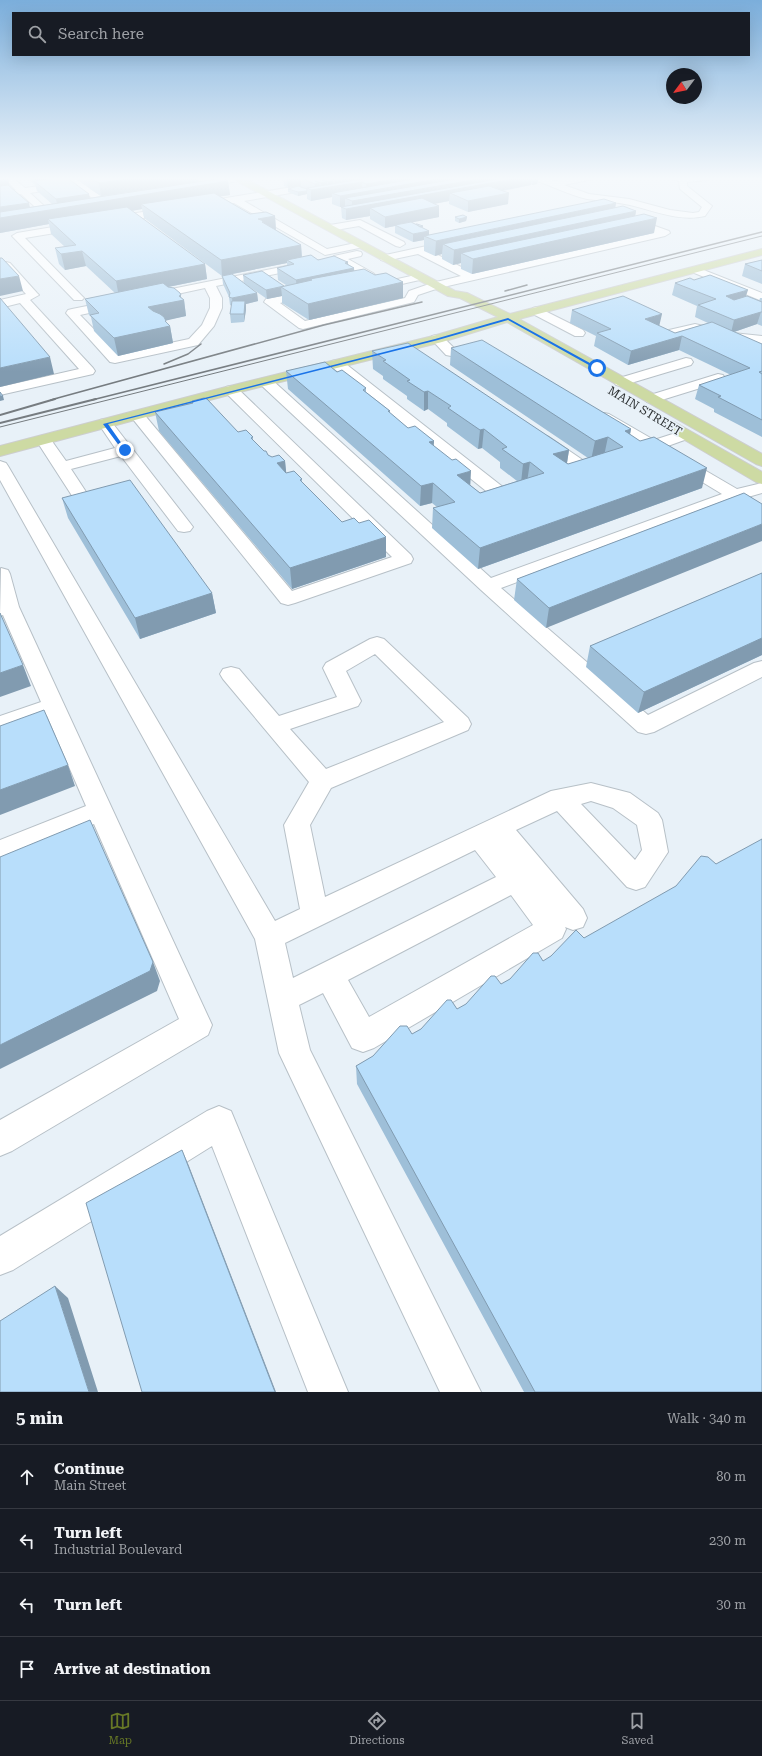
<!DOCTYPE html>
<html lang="en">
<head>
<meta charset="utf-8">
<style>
  body { margin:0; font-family:"Roboto Serif",serif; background:#242831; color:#f1f3f6 }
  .compass { position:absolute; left:666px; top:68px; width:36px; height:36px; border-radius:50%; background:#171b24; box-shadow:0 4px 16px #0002; rotate:238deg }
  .stop { position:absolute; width:12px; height:12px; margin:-9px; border:3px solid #1a73e8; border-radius:50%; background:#fff }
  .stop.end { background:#1a73e8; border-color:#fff; box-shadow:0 1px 4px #0008 }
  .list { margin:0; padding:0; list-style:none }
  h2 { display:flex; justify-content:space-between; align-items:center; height:52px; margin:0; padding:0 16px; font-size:17px }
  h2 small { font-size:13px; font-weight:400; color:#9ea1a6 }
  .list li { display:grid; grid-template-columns:26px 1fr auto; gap:12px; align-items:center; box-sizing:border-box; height:64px; padding:0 16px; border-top:1px solid #363941 }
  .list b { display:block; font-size:15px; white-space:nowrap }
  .list p { margin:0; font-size:13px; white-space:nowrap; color:#9ea1a6 }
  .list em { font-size:13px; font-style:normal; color:#9ea1a6 }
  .icon { flex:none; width:22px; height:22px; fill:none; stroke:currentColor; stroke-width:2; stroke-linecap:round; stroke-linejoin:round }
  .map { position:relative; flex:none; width:762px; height:1392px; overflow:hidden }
  .search { position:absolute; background:#171b24; box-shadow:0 4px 16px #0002; left:12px; right:12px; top:12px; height:44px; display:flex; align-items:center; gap:10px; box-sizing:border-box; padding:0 14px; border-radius:0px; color:#9ea1a6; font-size:15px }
  .sheet { height:308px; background:#171b24 }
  nav { display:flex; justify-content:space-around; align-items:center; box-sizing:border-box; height:56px; border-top:1px solid #363941; background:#171b24; font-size:11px; color:#9ea1a6 }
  nav a { display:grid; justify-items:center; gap:2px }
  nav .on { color:#677826 }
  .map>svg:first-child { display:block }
</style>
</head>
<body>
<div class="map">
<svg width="762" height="1392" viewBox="0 0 762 1392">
  <rect width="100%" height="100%" fill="#e8f1f8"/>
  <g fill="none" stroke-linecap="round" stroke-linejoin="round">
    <defs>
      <path id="minor" d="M3,177h9l13,11 44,-6 -5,-5h9l42,29 -5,3 -3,-1 -32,-22 -45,7 25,23 -5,3 -3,-1 -26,-24 -21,4v-6l16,-2z
        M229,177l14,1 -4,3 -42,6 -4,-3 4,-3z
        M352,177h18l-4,3 -122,21 83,48 33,-7 5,3 -1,2 -39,8 -91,-52 -209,35 57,58 2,2 -2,2h-8l-62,-64 5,-3z
        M531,177h11l13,4 23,-4h16l-1,2 -29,6 25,9 40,5 41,11 23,3 6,-1 3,-5 -22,-18 -1,-8 -11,-4h44l-4,3 -21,2v4l25,20 -7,10c-25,6 -50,-5 -75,-11 -14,-3 -29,-4 -43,-6 -18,-4 -37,-14 -55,-20z
        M627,216l42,15 1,2 -5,3 -226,52 -21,7 -4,7 -111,27 -4,-1 -35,-26 2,-3 4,-1 40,-8 4,1 2,2 -2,2 -34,8 25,18 100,-23 4,-7 23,-8 29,-7 -43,-22 -33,7 -4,-1 -1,-2 1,-2 73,-16 4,1 1,2 -1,2 -28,6 43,22 181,-41 -30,-11 -2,-2 2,-2z
        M360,220l44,22 1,2 -5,3 -4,-1 -37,-20 -29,5 -5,-3 5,-3z
        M357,251l4,1 1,2 -1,2 -13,3 25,14 2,2 -2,2h-8l-32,-19 1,-2z
        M6,262l4,1 27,30 2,2 -9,5 63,68 2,3 -2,3 -93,21v-8l79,-18 -59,-66 -20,5v-8l26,-6 -23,-25h-3v-6z
        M306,262l5,3 -1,2 -94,19 6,12v10l-8,18 -16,19 -83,18 -5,-1 -44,-49 2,-3 4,-1zM205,288l5,10v10l-8,17 -13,14 -71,15 -38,-39z
        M696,267l66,26v8l-70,-29 -1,-2z
        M420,274l6,3 -2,2 -40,9 -17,-4 -2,-2 6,-3 13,3z
        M537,307l46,23 2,3 -2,3h-8l-42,-22 -2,-3 2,-3z
        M695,324l38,9 29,3v8l-29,-3 -38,-9 -22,5 -4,-1 -2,-3 2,-3z
        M437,335l5,1 12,12 27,-2 5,1 2,3 -2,3 -5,1 -30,2 -5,-1 -15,-16 1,-3z
        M686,358l5,1 2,3 -2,3 -70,21 -5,-1 -2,-3 2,-3z
        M337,360l5,1 166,130 2,4 -2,4 -6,1 -6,-1 -164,-132 -2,-3 2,-3z
        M718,374l5,1 2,3 -2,3 -71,22 -5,-1 -2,-3 2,-3z
        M266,378l5,1 220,199 231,-84 -71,-43 -9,3 -6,-2 -2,-3 6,-4 -41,-25 -2,-3 2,-3 5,-1 5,1 45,26 31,-10 5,2 3,3 -3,3 -25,9 72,42 25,-6v10l-14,4 14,9v13l-6,-1 -23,-17 -232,87 147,127 106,-52 8,-2v16l-108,55 -8,2 -8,-2 -157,-142 -220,-205 -2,-3 2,-3z
        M231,386l5,1 175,168 2,4 -2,4 -116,40 -7,2 -7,-2 -149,-185 -2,-3 2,-3 5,-1 5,1 150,179 100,-34 -166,-164 -2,-3 2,-3z
        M105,419l5,1 80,103 3,4 -3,4 -6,1 -6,-1 -57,-75 -50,13 21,32 -2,4 -6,1 -6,-1 -42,-65 3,-3 5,-2 5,2 17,24 49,-13 -17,-25 2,-3z
        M544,435l5,2 41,28 2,3c-5,8 -23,12 -32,9l-2,-3 2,-3 12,-4 -33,-24 -3,-3 3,-3z
        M0,461l6,2 2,3 267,455 25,-12 -16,-84 25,-43 -86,-103 -3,-5 3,-5 8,-2 8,2 40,47 58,-19 -14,-29 3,-5 44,-24 7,-2 7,2 84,79 3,6 -3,6 -137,58 -21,37 15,72 226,-106 40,-8 39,10 28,20 4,7 6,32 -23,35 -9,3 -9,-3 -70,-76 -41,19 67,79 4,9 -4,9 -10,3 -8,-3 1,2 -4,9 -188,110 -11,4 -11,-4 -29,-55 -24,12 11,45 171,342h-41l-161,-339 -24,-114 -255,-459zM375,654l69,68 -118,47 -36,-40 68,-23 3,-5 -15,-30zM591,801l22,7 24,17 5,25 -7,10 -54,-56zM475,850l21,27 -203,101 -8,-35zM511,895l22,30 -164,92 -21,-37z
        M1,568l7,2 2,4 9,33 193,418 -4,10 -196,116 -12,5v-36l179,-101 -85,-195 -94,38v-22l86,-34 -39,-90 -47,16v-16l41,-14 -38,-87 -3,1z
        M219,1106l12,5 117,281h-40l-96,-246 -199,124 -13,5v-39l207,-125z"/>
      <path id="major" d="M232,177h10l213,114 12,2 43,21 252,-65v6l-243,64 243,135v12l-6,-2 -249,-142 -65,20 -206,51 -236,63v-10l226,-59 207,-51 65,-19 -38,-19 -12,-2 -215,-117z
        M671,421l5,2 86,49v12l-6,-2 -90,-53 -3,-3 3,-3z"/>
    </defs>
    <use href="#minor" stroke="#b7c0c7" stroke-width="2"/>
    <use href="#major" stroke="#cdcece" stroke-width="2"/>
    <use href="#minor" fill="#fff" fill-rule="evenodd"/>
    <use href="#major" fill="#cddaa3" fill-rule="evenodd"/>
    <path stroke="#767c80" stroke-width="1" d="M0,427l762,-191"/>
    <path stroke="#767c80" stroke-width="1.5" d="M505,291l22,-6
      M164,364l24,-10 13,-10
      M54,399l270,-74 98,-23
      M51,400l7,-2
      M92,400l670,-168"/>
    <path stroke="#767c80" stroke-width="2" d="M0,415l55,-16
      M0,423l96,-24"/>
  </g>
  <path fill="#9ebfd8" d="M25,177h41l24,21 11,-2 -11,-7v-1l-11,-8v-3h118l1,4 -1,1 31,-1 2,14 -10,1 30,18 25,2 1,14 25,15 1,12 46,7 6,4v3l49,11v16l-94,22 -27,-17v-7l-15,3 -19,-13 9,7 1,8 -12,3v6l-2,12 -13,1 -1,-9 2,-8 -2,-1 -1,-8 -6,-13 -1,-8 22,7 -1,-8 41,11 2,-1 -8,-5 -1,-12 10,-2v-3l-65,13 -78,-58 -2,-9 -10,2 73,53 2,15 -39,8 13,8v2l3,3 2,16 -20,4v3l4,3 3,17 -55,13 -24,-25 -3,-14 -2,-2 -4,-16 30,-6 -29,-27 -21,4 -6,-6 -4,-16 10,-1 -14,-13 -2,-10 -49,9 10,-47 20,21 22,-3 -15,-13 -2,-6z
    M283,177h248v2l7,1 -1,4 -5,1 -1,-1v1l-28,6 5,13 -40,8 -19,-8v-3l-15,3 5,13 -28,5 5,2 7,2v2l6,7 187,-32 -1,5 21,3 -1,5 19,17 -182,41 -11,-5v-6l-8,2 -11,-6v-5l-7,2 -11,-5v-11l-11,2 -18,-9v-7l-10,2 -15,-9v-3l-24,4 -4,-2 -1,-11 4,-1 -5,1 -8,-3v-7l-21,4 -4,-2v-5l-9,2 -10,-4v-3l6,-2 -6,1 -4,-2z
    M455,217h12l-1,4 -7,2 -4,-2z
    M762,260v24l-20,-8 3,-12z
    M675,283l71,13 13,5 1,-3h2v28l-5,-2 -23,8 28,12v93l-48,-25v-3l-19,-10 4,-14 32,-10 -52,-25 -51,15 -34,-19 2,-10 -26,-13 2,-13 87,16 16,7 33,-10 -13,-6 2,-11 -25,-11z
    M451,348l180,81 -1,6 72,53 -224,81 -46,-41 1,-20 4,-1 -5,-4 -12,3 -132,-117 -2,-18 51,1 29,16v4l24,19v2l18,15 26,13 -1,4 37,40 10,8 37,-12 -17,-13v-6l-18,-14 -4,1 -31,-23v-3l-19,-14 -4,2 -17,-12v-3l-24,-17v-3l-10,-7 -1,-18 197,99 -2,13 1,1 20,-6 -138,-93z
    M192,401l46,31 15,5v3l15,15 4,2 13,4 1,12 16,6v3l40,40 17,1 27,34 -94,32 -133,-158 -4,-19 37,-9z
    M744,493l-198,135 -32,-28 3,-21z
    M62,498l150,95 4,20 -76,26 -72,-121z
    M762,573v82l-124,58 -52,-46 4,-21z
    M457,1009l305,383h-238l-167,-308 -1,-18z"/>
  <path fill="#819bb0" d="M33,177h31l-30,4z
    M142,177h55l1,4 -1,1 -96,14 -2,-13z
    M294,177h48l-19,2v3h4v6l1,-1v-5l5,-1 1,5h1v-6h6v5h1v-6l5,-1 1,6h1v-6l5,-1v6h2v-6h12v6h1v-6h162v8l-69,13 -12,-5 -1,8 -69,13 -10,-6v8l-24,4v-11l6,-1v-7l-7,-3v8l-5,1v-11l26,-5v-7l-4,-2v10l-30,1v4l-21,4v-11h4v-6l4,-1 1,6 1,-1v-5l-20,-5v8l-13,2 -1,-10z
    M8,179l2,10 -10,2v-11z
    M538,180l-1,4 -5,1 1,-4z
    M228,181l2,14 -83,13 -6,-4 1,5 -89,15 -5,-5 1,5 -49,9v-26l29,-4 2,10 27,-5 -2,-9 33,-5 2,9z
    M307,191v3l-9,2v-4z
    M509,193l-1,11 -40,8v-11z
    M616,203l-2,12 22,-4 -2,12 23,-5 -3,15 -182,41 1,-15 -12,-6v10l-8,2 1,-15 -11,-6 -1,10 -7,2 1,-15z
    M439,206v11l-54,11v-11z
    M275,216l1,15 -18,-12z
    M467,217l-1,4 -7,2v-4z
    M429,231v7l-5,-2v4l-11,2v-8z
    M301,245l1,15h-15v3l-65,13 -1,-16z
    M82,251l4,15 -21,4 -4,-16z
    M348,262v7l6,-1 1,12h-43l-2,-1v11l-13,3 -1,-13z
    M205,264l2,15 -88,18 -3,-16z
    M19,276l4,15 -23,5v-17z
    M403,282v16l-94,22 -1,-16z
    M281,287l1,9 -15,3 -1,-9z
    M748,290l-4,12 -21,7 3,-13z
    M257,293l1,8 -12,3v6l-2,12v-8l-11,-7 -1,-9z
    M181,295v5h3l2,16 -35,8 -3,-17z
    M761,312l-4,12 -26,9 3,-13z
    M662,314l-3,13 -14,-8z
    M166,321l1,6 3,-1 3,17 -55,13 -4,-18z
    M682,336l-3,14 -51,15 3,-14z
    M50,357l4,17 -54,13v-19z
    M428,391v18l-4,2v-19z
    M0,396h3l1,4 -4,1z
    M484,429l-2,19 -4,1 2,-19z
    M631,429l-4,19 -2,-17z
    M608,437l-4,19 -13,4 4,-19z
    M434,441l-1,19 -4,-18z
    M569,450l-3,19 -13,-15z
    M285,461l2,19 -10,-17z
    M530,462l-3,20 -6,1 2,-19z
    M707,468l-5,20 -224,81 2,-21z
    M471,471l-1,19 -13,-15z
    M433,483l-1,20 -12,3 1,-20z
    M762,524v17l-216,87 3,-20z
    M386,537v20l-94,32 -2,-21z
    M212,593l4,20 -76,26 -5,-21z
    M762,638v17l-124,58 6,-21z
    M23,665l8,21 -31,11v-24z
    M68,765l7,21 -75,29v-25z
    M153,962l7,19 -3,10 -157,78v-24z
    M182,1150l7,16 87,226h-1z
    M55,1286l13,12 30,94h-9z"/>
  <path fill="#b8defb" stroke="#819bb0" d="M0,177h5l3,2 -8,1z
    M63,177h3l23,17 -33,5 -22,-18z
    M88,177h54l-43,6z
    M311,177h33l3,1 -5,1 -6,-2 5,3h-6l-6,-2 4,3 -5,1 -5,-3 -1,1 5,2 -6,1 -6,-2 4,2 -4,1 -14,-6z
    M345,177h9l-5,1z
    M374,177h32l-40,7 -4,-2 -51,8 -4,-2z
    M425,177h24l-109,19 -8,-3z
    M467,177h23l-138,24 -7,-3z
    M508,177h16l-178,32 -5,-2z
    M223,178l5,3 -228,37v-6z
    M531,179h2l5,1 -5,1h-2z
    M8,185l21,18 -29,4v-21z
    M298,186l9,3v2l-9,1 -10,-3z
    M489,186l20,7 -41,8 -18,-8z
    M214,193l36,21 16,-2 9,4 -17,3 6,2 -2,1 39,23 -80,15 -80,-56z
    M422,198l17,8 -54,11 -15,-9z
    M604,199l12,4 -180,38 -12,-5z
    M623,206l13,5 -182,39 -11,-6z
    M127,207l78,57 -89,17 -34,-30 -21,3 -6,-6 21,-3 -28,-26z
    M644,214l13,4 -184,41 -12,-6z
    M463,215l4,2 -8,2 -4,-2z
    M411,222l18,9 -16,3 -18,-9z
    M416,224h1l6,2 -3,1z
    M311,255l7,5 16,-4 11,5 3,1 -3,1 9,5 -58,12 -19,-12 17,-4 -7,-4z
    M0,258h2l17,18 -19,3z
    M762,260v11l-17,-7z
    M364,269l11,6 11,-2 17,9 -95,22 -27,-17 31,-7 -2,-1z
    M262,271l22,15 -18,4 -23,-15z
    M232,274l25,19 -25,5 -3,-1 1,-4 -8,-17z
    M710,275l38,15 -22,6 8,4 13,-4 15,6v10h-1l-27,8 -36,-15 18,-6 -41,-16 15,-5 4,2z
    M163,283l5,4 6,1 6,5 1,2 -2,1 5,4 -36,7 5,4 7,3 4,3 2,4h-1l5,5 -56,12 -24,-23 9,-2 -14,-14z
    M623,296l39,18 -17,5 30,14 37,-11 50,22v27l-3,1 3,2v46l-44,-23 3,-1 -22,-11 51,-17 -68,-32 -51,15 -34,-18 14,-4 -39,-19z
    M0,298l50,59 -50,11z
    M232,301h13l-1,13h-14z
    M482,340l149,89 -6,2 15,10 14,-4 53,31 -227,80 -47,-40 22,-6 -22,-19 -12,3 -135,-115 39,-9 12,10 5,-2 24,18 -3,2 27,21h-2l20,17 7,-2 19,15 -5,1 23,18 4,-1 15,12 -14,4 23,18 64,-20 -14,-11 -7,2 -21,-15 5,-2 -23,-18 -4,1 -32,-22 3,-2 -23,-15 -4,1 -17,-11 3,-1 -27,-19 3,-1 -14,-9 36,-8 161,107 -16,4 15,10 55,-17 -15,-10 -13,4 -144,-93z
    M0,392l3,4h-3z
    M204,398l3,1 31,33 8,-2 7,7 -2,1 13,13h2l2,4 4,2 7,-2 6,6 -8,2 9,10 8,-2 8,8 -2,1 42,42 12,-4 5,5 10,-3 17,17 -96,31 -135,-156 38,-9 -1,-2z
    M130,480l82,113 -77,25 -73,-120z
    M744,493l18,11v20l-213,84 -32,-29z
    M762,573v65l-118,54 -54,-46z
    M0,613l23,52 -23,8z
    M44,710l24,55 -68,25v-64z
    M90,820l63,142 -3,9 -150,74v-188z
    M762,839v553h-227l-179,-326 17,-10 27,-30h7l5,8 9,-5 26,-29h4l6,9 9,-5 25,-28h4l6,8 9,-5 23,-26h5l5,8 8,-5 25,-26 8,8 92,-52 25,-30 7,1 8,7z
    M182,1150l93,242h-133l-56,-189z
    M55,1286l34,106h-89v-71z"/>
  <linearGradient id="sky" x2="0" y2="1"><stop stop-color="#7baedb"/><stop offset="0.48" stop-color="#f5f9fc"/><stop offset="1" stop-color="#f5f9fc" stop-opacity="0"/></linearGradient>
  <rect width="762" height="372" fill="url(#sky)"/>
  <path fill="#1a73e8" d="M508,318l91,50 -3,1 -88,-49 -70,20 -330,84 19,27h-4l-20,-27 332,-85z"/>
  <g text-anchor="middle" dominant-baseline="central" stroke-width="3.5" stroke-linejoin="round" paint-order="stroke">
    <g font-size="12" fill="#2e3234" stroke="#e8f1f8">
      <text transform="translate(645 411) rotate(31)">MAIN STREET</text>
    </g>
  </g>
</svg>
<svg class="compass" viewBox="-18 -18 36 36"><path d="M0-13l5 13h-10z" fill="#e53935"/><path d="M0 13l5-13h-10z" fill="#9ea1a6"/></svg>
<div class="stop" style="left:597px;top:368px"></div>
<div class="stop end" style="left:125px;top:450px"></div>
<div class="search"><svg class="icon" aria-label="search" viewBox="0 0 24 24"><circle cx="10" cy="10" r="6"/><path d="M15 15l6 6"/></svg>Search here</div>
</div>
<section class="sheet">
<h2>5 min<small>Walk · 340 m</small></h2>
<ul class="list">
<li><svg class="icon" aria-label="ahead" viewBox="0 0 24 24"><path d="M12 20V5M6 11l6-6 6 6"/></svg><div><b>Continue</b><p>Main Street</p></div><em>80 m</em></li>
<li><svg class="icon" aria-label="left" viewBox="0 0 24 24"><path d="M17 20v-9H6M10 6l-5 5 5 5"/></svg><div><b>Turn left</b><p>Industrial Boulevard</p></div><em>230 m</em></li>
<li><svg class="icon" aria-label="left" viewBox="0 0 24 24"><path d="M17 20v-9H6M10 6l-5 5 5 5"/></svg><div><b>Turn left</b></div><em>30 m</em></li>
<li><svg class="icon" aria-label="arrive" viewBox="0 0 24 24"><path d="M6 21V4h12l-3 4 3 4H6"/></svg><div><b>Arrive at destination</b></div></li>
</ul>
</section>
<nav>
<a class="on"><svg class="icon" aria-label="map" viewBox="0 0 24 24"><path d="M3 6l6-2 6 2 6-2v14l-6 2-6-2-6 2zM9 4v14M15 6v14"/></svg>Map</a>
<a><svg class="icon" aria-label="directions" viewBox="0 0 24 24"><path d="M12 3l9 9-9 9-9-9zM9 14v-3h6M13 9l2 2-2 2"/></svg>Directions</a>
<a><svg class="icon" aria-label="saved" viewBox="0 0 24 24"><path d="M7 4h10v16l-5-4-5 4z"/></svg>Saved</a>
</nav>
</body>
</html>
